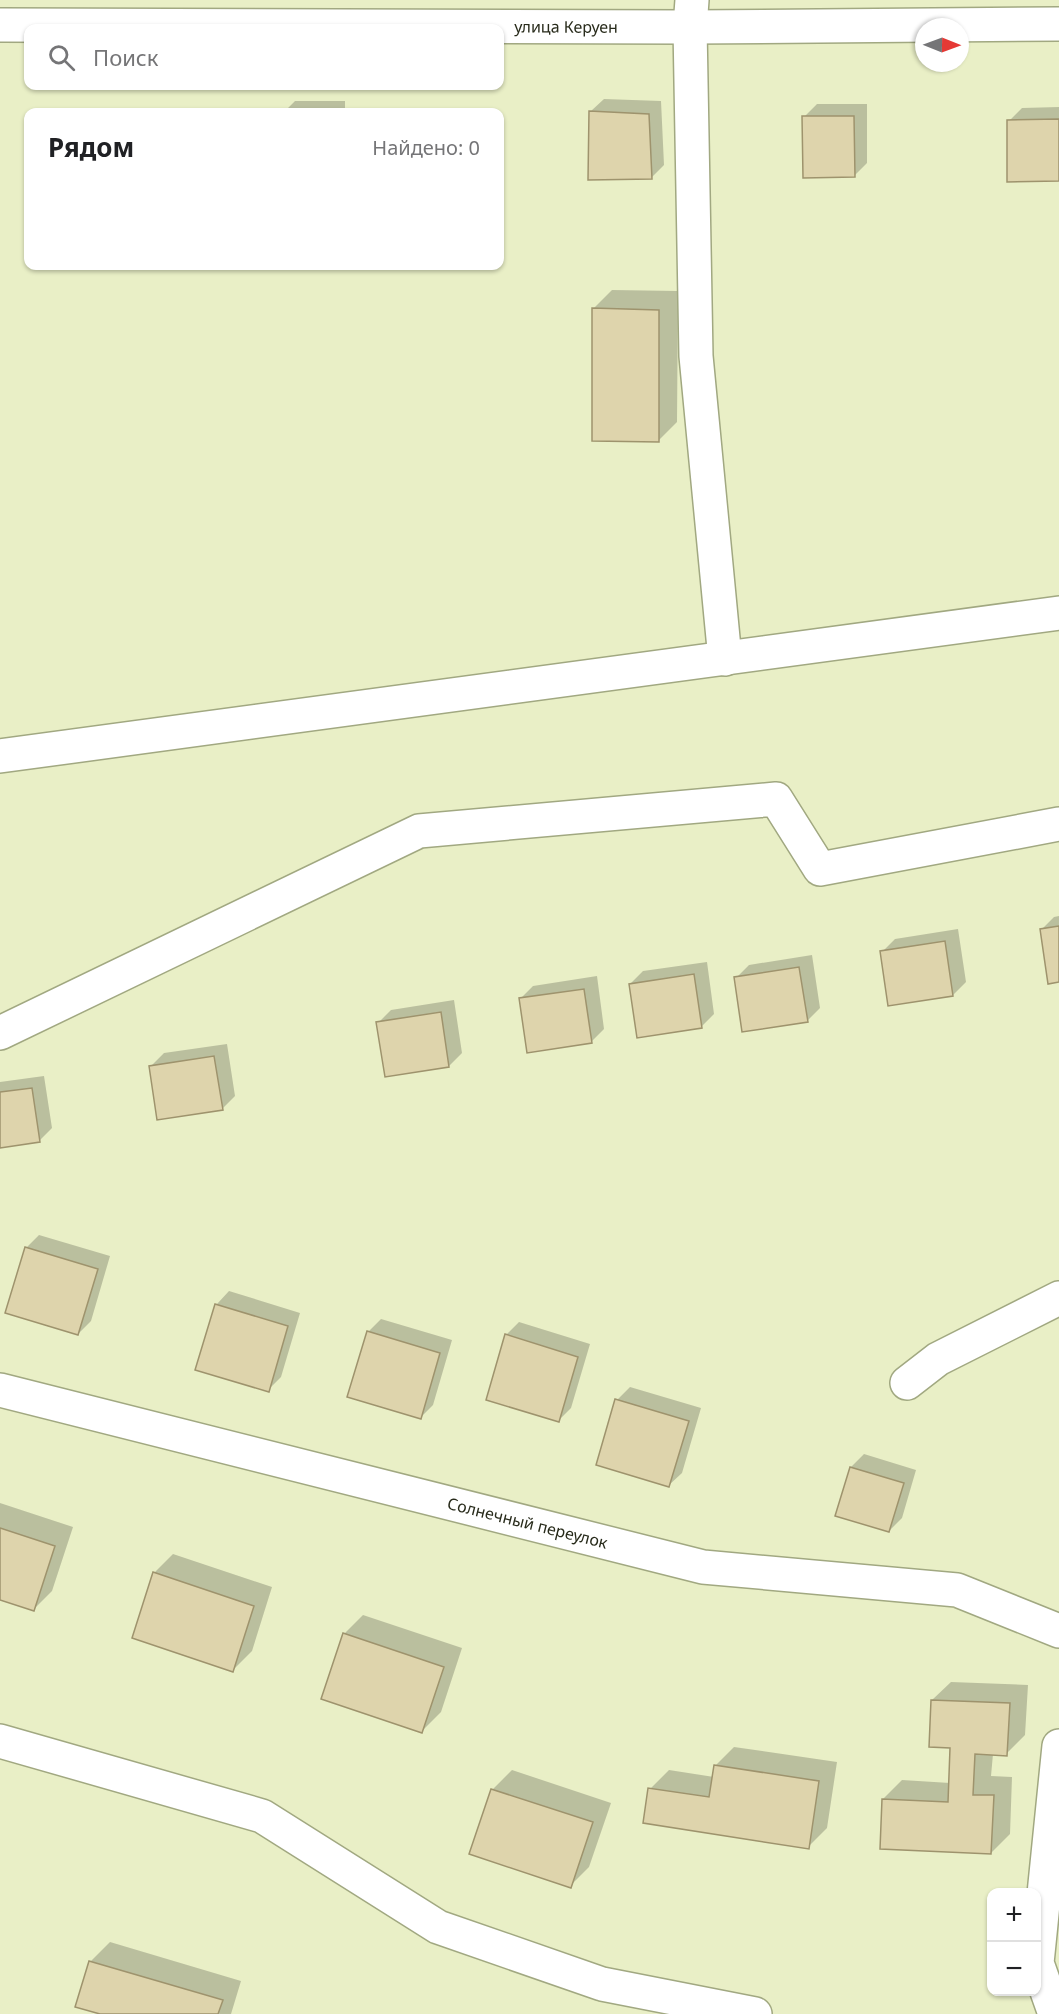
<!DOCTYPE html>
<html lang="ru">
<head>
<meta charset="utf-8">
<style>
  body { margin:0; font-family:"Noto Sans",sans-serif; background:#f6f6f6; color:#202124 }
  .controls { position:absolute; right:18px; bottom:18px; display:grid; overflow:hidden; border-radius:12px; box-shadow:0 2px 4px #0004 }
  .controls button { width:54px; height:54px; display:grid; place-items:center; padding:0; border:0; border-bottom:2px solid #e0e0e0; background:#fff; color:#202124; font:30px sans-serif }
  .compass { position:absolute; left:915px; top:18px; width:54px; height:54px; border-radius:50%; background:#fff; box-shadow:0 2px 4px #0004; rotate:91deg }
  .list { margin:0; padding:0; list-style:none }
  h2 { display:flex; justify-content:space-between; align-items:center; height:78px; margin:0; padding:0 24px; font-size:26px }
  h2 small { font-size:20px; font-weight:400; color:#757577 }
  .icon { flex:none; width:33px; height:33px; fill:none; stroke:currentColor; stroke-width:2; stroke-linecap:round; stroke-linejoin:round }
  .map { position:relative; flex:none; width:1059px; height:2014px; overflow:hidden }
  .search { position:absolute; background:#fff; box-shadow:0 2px 4px #0004; left:24px; top:24px; width:480px; height:66px; display:flex; align-items:center; gap:15px; box-sizing:border-box; padding:0 21px; border-radius:12px; color:#757577; font-size:22px }
  .panel { position:absolute; background:#fff; box-shadow:0 2px 4px #0004; left:24px; top:108px; width:480px; height:162px; border-radius:12px }
  .map>svg:first-child { display:block }
</style>
</head>
<body>
<div class="map">
<svg width="1059" height="2014" viewBox="0 0 1059 2014">
  <rect width="100%" height="100%" fill="#e9efc6"/>
  <path fill="#0003" d="M604,99l57,2 3,64 -13,13 -60,-67z
    M295,101h50v11h-61z
    M817,104h50v59l-13,13 -50,-59z
    M1059,107v72l-50,-58 13,-13z
    M413,109h50v3h-53z
    M612,290l66,1 -1,131 -19,19 -65,-132z
    M1059,916v64l-18,-50 13,-13z
    M958,929l8,53 -13,13 -71,-43 13,-13z
    M812,955l8,53 -13,13 -71,-43 13,-13z
    M707,962l7,52 -13,13 -71,-43 13,-13z
    M597,976l7,53 -13,13 -71,-43 13,-13z
    M454,1000l8,53 -13,13 -71,-43 13,-13z
    M227,1044l8,52 -13,13 -71,-43 13,-13z
    M44,1076l8,52 -13,13 -39,6v-65z
    M39,1235l71,21 -19,65 -13,13 -52,-86z
    M229,1291l71,22 -19,64 -13,13 -71,-21 20,-65z
    M381,1319l71,21 -19,65 -13,13 -52,-86z
    M519,1322l71,22 -19,64 -13,13 -52,-86z
    M630,1387l71,21 -19,65 -13,12 -52,-85z
    M864,1454l52,16 -14,48 -13,13 -38,-64z
    M0,1503l73,24 -21,64 -19,19 -33,-11z
    M173,1554l99,33 -20,64 -19,19 -79,-97z
    M363,1615l99,33 -21,64 -19,19 -78,-97z
    M951,1682l77,3 -3,50 -19,19h-13l-2,22 21,1 -2,57 -19,19 -108,-54 19,-19 48,3 1,-36 -19,-47z
    M734,1747l103,15 -10,66 -19,19 -158,-58 19,-19 45,7 1,-11z
    M512,1770l99,33 -22,64 -19,19 -99,-33 22,-64z
    M110,1942l131,39 -10,33h-126l-28,-8 14,-45z"/>
  <path fill="#ded4ac" stroke="#9e936d" stroke-width="1.5" d="M589,111l60,3 3,65 -64,1z
    M802,116h52l1,61 -52,1z
    M1059,119v62l-52,1v-62z
    M592,308l67,2v132l-67,-1z
    M1059,926v56l-11,2 -8,-55z
    M945,941l8,55 -65,10 -8,-55z
    M799,967l9,55 -66,10 -8,-55z
    M694,974l8,54 -65,10 -8,-54z
    M584,989l8,54 -65,10 -8,-55z
    M441,1012l8,55 -64,10 -9,-55z
    M214,1056l9,54 -66,10 -8,-54z
    M32,1088l8,54 -40,6v-56z
    M25,1247l73,22 -20,66 -73,-22z
    M215,1304l73,22 -19,66 -74,-22z
    M367,1331l73,22 -19,66 -74,-22z
    M505,1334l73,23 -19,65 -73,-22z
    M615,1399l74,22 -20,66 -73,-22z
    M850,1467l54,16 -15,49 -54,-16z
    M0,1528l55,18 -21,65 -34,-11z
    M153,1572l101,34 -21,66 -101,-34z
    M343,1633l101,34 -22,66 -101,-34z
    M931,1700l79,3 -3,53 -32,-2 -2,41h21l-3,59 -111,-5 2,-50 66,3 2,-54 -21,-1z
    M714,1765l105,16 -10,68 -166,-26 5,-35 61,9z
    M491,1789l102,33 -22,66 -102,-34z
    M89,1961l134,39 -5,14h-118l-25,-7z"/>
  <g fill="none" stroke-linecap="round" stroke-linejoin="round">
    <defs>
      <g id="minor">
        <path d="M692,0l-2,27 6,329 29,303"/>
        <path id="s1" d="M0,25l690,2 369,-3"/>
        <path d="M0,1033l419,-202 357,-32 44,70 239,-45"/>
        <path d="M907,1383l31,-24 121,-61"/>
        <path id="s2" d="M0,1390l703,177 254,23 102,41"/>
        <path d="M0,1741l262,75 176,111 164,57 153,30"/>
        <path d="M1055,2014l-18,-51 22,-217"/>
      </g>
      <path id="highway" d="M0,756l1059,-143"/>
    </defs>
    <use href="#minor" stroke="#a1a881" stroke-width="36"/>
    <use href="#highway" stroke="#a1a881" stroke-width="36"/>
    <use href="#minor" stroke="#fff" stroke-width="33"/>
    <use href="#highway" stroke="#fff" stroke-width="33"/>
  </g>
  <g text-anchor="middle" dominant-baseline="central" stroke-width="4.5" stroke-linejoin="round" paint-order="stroke">
    <g font-size="16" fill="#282b1b" stroke="#fff">
      <text stroke="none"><textPath href="#s1" startOffset="566">улица Керуен</textPath></text>
      <text stroke="none"><textPath href="#s2" startOffset="544">Солнечный переулок</textPath></text>
    </g>
  </g>
</svg>
<div class="controls">
<button>+</button>
<button>−</button>
</div>
<svg class="compass" viewBox="-18 -18 36 36"><path d="M0-13l5 13h-10z" fill="#e53935"/><path d="M0 13l5-13h-10z" fill="#757577"/></svg>
<div class="search"><svg class="icon" aria-label="search" viewBox="0 0 24 24"><circle cx="10" cy="10" r="6"/><path d="M15 15l6 6"/></svg>Поиск</div>
<section class="panel">
<h2>Рядом<small>Найдено: 0</small></h2>
<ul class="list">
</ul>
</section>
</div>
</body>
</html>
